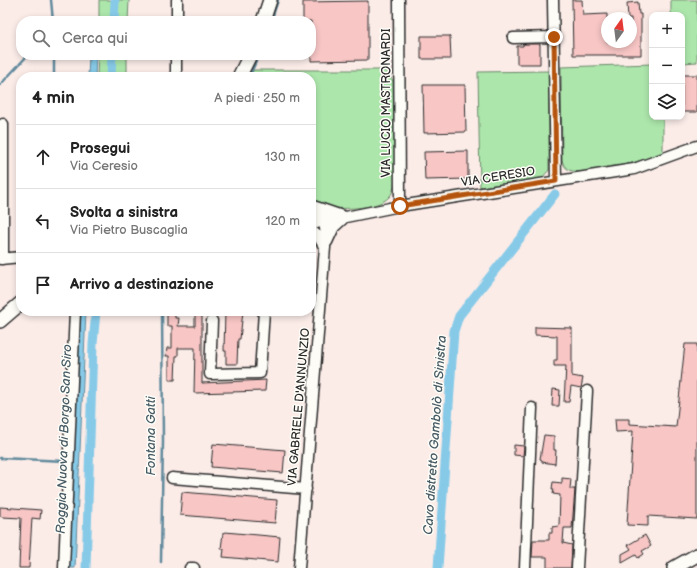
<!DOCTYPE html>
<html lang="it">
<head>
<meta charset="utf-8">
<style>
  body { margin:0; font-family:"Balsamiq Sans",sans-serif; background:#f2f2f2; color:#222 }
  .controls { position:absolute; right:12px; top:12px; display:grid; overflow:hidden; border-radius:8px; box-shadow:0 2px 6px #0003 }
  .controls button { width:36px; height:36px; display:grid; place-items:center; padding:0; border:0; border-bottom:1px solid #e0e0e0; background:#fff; color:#222; font:20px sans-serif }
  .compass { position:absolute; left:601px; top:12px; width:36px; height:36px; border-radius:50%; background:#fff; box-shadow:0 2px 6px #0003; rotate:14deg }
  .stop { position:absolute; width:12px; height:12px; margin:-9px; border:3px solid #b45309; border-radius:50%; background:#fff }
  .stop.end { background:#b45309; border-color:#fff; box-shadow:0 1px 4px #0008 }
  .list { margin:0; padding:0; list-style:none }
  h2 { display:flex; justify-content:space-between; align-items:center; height:52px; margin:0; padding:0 16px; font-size:17px }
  h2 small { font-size:13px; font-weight:400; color:#767676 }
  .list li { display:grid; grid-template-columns:26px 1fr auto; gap:12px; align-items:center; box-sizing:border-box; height:64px; padding:0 16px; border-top:1px solid #e0e0e0 }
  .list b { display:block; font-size:15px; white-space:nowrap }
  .list p { margin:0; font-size:13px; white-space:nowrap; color:#767676 }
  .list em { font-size:13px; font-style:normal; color:#767676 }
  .icon { flex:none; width:22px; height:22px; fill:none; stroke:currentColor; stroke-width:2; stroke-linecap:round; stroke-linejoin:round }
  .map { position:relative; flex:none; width:697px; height:568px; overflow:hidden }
  .search { position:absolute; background:#fff; box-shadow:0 2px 6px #0003; left:16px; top:16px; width:300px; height:44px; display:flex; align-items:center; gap:10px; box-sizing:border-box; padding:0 14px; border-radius:16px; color:#767676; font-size:15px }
  .panel { position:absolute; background:#fff; box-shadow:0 2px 6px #0003; left:16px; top:72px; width:300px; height:244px; border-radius:16px }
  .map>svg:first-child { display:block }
</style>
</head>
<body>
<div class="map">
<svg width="697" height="568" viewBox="0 0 697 568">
  <rect width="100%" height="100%" fill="#fbece8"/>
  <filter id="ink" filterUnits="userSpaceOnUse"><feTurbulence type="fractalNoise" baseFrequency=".025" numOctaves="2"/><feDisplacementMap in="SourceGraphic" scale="8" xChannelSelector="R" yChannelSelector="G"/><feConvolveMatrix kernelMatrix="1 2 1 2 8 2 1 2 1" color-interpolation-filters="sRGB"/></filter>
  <g filter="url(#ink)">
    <path fill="#ace6ab" stroke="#6c886b" d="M99,0h30l-1,21h-29z
      M671,0h26v62l-15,1v-48h-11z
      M98,55h29v22h-30z
      M652,64v53h11v37c-19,6 -76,23 -94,16 -4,-2 -6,-6 -7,-10l-1,-93z
      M253,70h131l5,4 4,7 2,98c-1,6 -1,12 -5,17 -10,13 -48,14 -63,11 -5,-1 -11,-5 -16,-9v-121h-60z
      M549,71v99l-8,9 -61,8 -2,-115z"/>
    <path fill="#87cae8" stroke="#628a9c" d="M89,55h7l-1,22h-7z
      M80,311h6l-11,257h-6z"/>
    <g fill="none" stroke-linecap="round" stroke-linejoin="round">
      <path stroke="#628a9c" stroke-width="2.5" d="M51,0l2,21
        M271,21l7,-21
        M54,77v-22
        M249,77l10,-22
        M0,85l28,-30
        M0,458l65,3v-2
        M161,562l2,-121 -1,-130"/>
      <path stroke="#87cae8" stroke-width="9" d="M114,21l1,-21
        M111,77l1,-22
        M86,568l7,-224 3,-33
        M438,568l16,-237 5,-15 96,-122"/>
    </g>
    <path fill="#f7c6c5" stroke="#2b2b2b" d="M572,0h10l1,15 24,-1v28h24v-24h-3l-1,-15 11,-1 1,12h2v41h-68z
      M368,1v59l-57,1v-40h-8v-19z
      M421,36h29l1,23h-30z
      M523,44h17v20h-23v-18h6z
      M682,75h15v37h-15z
      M423,85h42l1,47 -42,1z
      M468,151v28l-43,1 -1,-28z
      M167,311h8v7h4l-1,8h17v-12h7v69l64,-3 -1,11 -71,2 1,-45h-17v8h-2l-1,24h-6v-24h-3l1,-8h5v-22h-5z
      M225,311h18l-3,28h-2l-1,25h-11v-13h-2z
      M535,327l37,1v48l11,2 -2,10 -10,-2 -2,16h-5l2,-36h-12v-6h3v-24l-22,-1z
      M685,344h12v175l-49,-3v10l-21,-1 6,-94 -17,1 -1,-13h14v5l47,3z
      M553,389l7,1 -1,16h-7z
      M544,435l10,1v14h2l-1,14 -13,-2v-2l-2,-1z
      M213,444l72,6 -2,23 -72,-6z
      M514,445l10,1 -1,10 -9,-1z
      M562,478l9,1 -1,10h5l-3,39h-8l-1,15 9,2 -1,23h-24v-11h-15l1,-17h16v-7h3v-6l7,-1 1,-31 -7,-1 1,-5h-2l1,-7 9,1z
      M182,492l95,8 -2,23 -95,-8z
      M0,507l41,3 -1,9 -8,-1 -3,50h-10l2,-50 -19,-1 -2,-1z
      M225,532l55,5 -2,25 -55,-5 1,-8h-3l2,-16z
      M645,535l6,11 -9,5 2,3 -6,4 -2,-3 -14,8v-9l9,-5 -3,-4z"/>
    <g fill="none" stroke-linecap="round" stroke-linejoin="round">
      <defs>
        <path id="minor" d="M399,0l1,206
          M553,0l3,181
          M177,21v-21
          M513,38l41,-1
          M176,77v-22
          M313,206l32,11 -11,10 -7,15
          M311,224l89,-18 234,-37 63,-23
          M311,230l7,6 7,12
          M0,259l21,-2
          M3,259v-135
          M212,321l-2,53 50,-1 4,-62
          M172,478l134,11
          M64,568l11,-257
          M190,568h4
          M299,568l27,-333 -2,-14 -13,-17
          M525,568l7,-160
          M577,568l10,-177"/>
        <path id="major" d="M263,21l7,-21
          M239,77l11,-22
          M0,321l21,-18
          M674,568l23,-13"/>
      </defs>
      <use href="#minor" stroke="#2b2b2b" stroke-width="13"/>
      <use href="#major" stroke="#2b2b2b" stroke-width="16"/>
      <use href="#minor" stroke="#fdfcf7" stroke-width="10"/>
      <use href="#major" stroke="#fdfcf7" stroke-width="13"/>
    </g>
  </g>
  <g fill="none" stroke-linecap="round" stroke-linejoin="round" filter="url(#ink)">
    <path stroke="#b45309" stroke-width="5" d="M400,206l156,-25 -2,-144"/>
  </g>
  <g text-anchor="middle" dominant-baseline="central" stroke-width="3" stroke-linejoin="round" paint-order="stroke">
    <g font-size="12" fill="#2b2b2b" stroke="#fdfcf7">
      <text transform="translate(386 103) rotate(-90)">VIA LUCIO MASTRONARDI</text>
      <text transform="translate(498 177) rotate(-9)">VIA CERESIO</text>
      <text transform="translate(299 407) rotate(-85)">VIA GABRIELE D'ANNUNZIO</text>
    </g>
    <g font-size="13" font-style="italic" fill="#475b64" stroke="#fdfcf7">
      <text transform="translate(435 435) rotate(-86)">Cavo distretto Gambolò di Sinistra</text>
      <text transform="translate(151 436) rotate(-90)">Fontana Gatti</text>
      <text transform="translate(64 439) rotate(-88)">Roggia Nuova di Borgo San Siro</text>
    </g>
  </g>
</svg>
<div class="controls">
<button>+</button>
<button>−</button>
<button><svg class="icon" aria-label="layers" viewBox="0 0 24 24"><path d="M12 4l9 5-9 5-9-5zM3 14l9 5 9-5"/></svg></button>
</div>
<svg class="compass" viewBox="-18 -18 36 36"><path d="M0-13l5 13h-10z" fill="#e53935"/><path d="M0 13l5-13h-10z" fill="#767676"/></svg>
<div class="stop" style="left:400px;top:206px"></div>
<div class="stop end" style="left:554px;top:37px"></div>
<div class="search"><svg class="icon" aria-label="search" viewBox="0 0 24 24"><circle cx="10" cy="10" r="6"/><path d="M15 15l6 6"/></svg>Cerca qui</div>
<section class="panel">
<h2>4 min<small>A piedi · 250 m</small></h2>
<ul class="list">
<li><svg class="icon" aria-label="ahead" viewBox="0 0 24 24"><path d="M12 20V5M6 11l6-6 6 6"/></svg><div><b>Prosegui</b><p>Via Ceresio</p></div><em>130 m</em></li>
<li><svg class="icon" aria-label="left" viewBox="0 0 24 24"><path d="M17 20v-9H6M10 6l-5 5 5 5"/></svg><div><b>Svolta a sinistra</b><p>Via Pietro Buscaglia</p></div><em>120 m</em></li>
<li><svg class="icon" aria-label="arrive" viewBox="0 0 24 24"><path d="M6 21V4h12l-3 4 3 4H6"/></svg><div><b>Arrivo a destinazione</b></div></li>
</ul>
</section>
</div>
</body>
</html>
